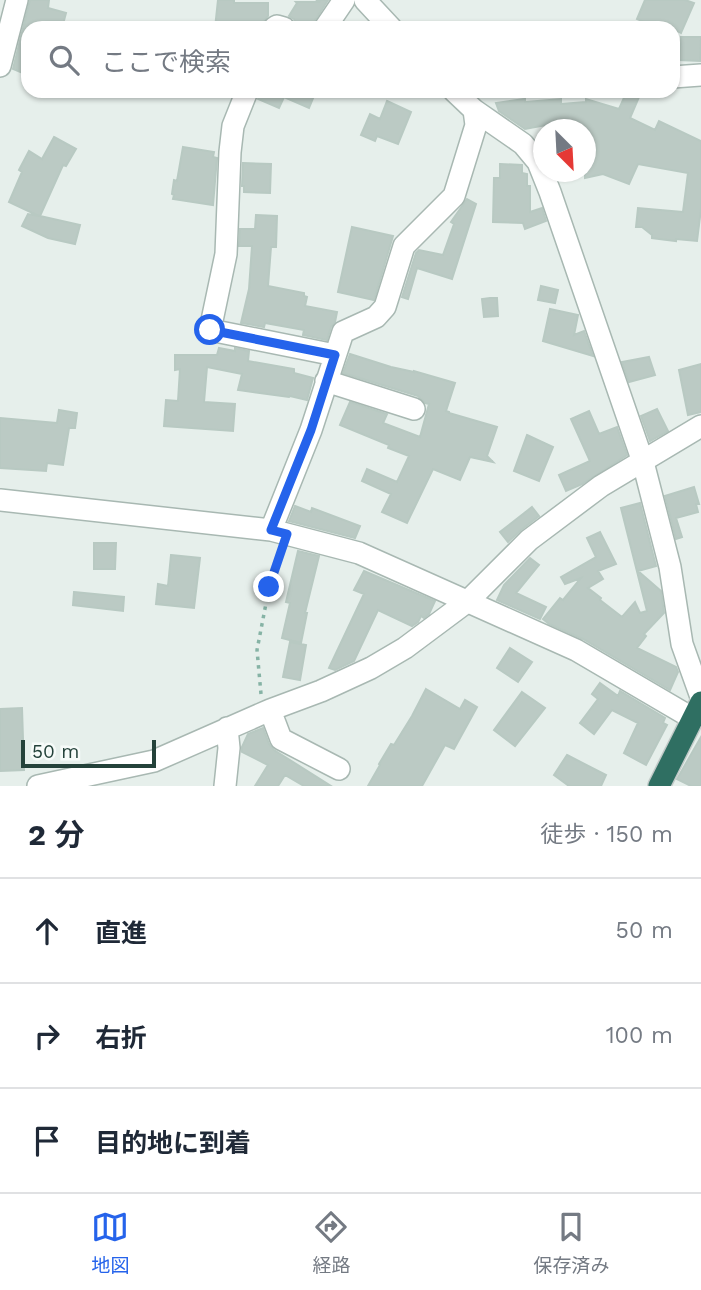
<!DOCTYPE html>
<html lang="ja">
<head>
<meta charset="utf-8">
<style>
  body { margin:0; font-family:"Work Sans","Noto Sans JP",sans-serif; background:#f2f2f3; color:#1f2937 }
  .compass { position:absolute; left:533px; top:119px; width:63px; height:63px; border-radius:50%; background:#fff; box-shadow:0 2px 5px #0004; rotate:156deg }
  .scale { position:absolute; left:21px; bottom:18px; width:135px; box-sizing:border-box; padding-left:7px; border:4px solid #24423a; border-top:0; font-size:19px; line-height:24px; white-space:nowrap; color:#24423a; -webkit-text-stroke:5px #f7fbf9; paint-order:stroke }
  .stop { position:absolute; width:21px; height:21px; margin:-16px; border:5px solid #2563eb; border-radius:50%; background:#fff }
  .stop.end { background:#2563eb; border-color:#fff; box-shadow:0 2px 7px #0008 }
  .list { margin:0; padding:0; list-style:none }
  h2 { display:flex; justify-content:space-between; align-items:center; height:91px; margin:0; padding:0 28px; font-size:30px }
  h2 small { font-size:23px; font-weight:400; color:#747a83 }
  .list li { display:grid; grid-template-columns:46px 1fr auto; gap:21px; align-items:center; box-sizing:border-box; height:105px; padding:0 28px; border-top:2px solid #e0e1e3 }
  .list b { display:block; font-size:26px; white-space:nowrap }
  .list em { font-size:23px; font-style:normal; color:#747a83 }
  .icon { flex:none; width:38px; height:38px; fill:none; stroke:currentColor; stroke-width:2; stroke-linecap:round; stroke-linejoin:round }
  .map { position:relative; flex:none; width:701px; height:786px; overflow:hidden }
  .search { position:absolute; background:#fff; box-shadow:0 2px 5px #0004; left:21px; right:21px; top:21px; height:77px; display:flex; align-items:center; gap:18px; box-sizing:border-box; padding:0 24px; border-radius:21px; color:#747a83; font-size:26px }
  .sheet { height:406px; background:#fff }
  nav { display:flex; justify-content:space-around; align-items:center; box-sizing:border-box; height:98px; border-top:2px solid #e0e1e3; background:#fff; font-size:19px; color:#747a83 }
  nav a { display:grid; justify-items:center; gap:4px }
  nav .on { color:#2563eb }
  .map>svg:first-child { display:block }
</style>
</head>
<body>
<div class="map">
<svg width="701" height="786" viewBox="0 0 701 786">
  <rect width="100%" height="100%" fill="#e6efeb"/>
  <path fill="#bbcac4" stroke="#b8c9c2" stroke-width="2" d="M30,0h19l-1,8 18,5 -4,15h-34v37l-3,9 -12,-5z
    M218,0h16v3h34v13l-5,6 -2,6h-46z
    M316,0h12l-18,28h-13l-3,-9 -5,-3 8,-13 -1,-1h24z
    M645,0h40l9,3 -13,30 -8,-4v-1l-15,-5 -2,4 -19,-8z
    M681,37h20l-1,24 -21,-1z
    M260,91h56l-7,17 -25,-11 -5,11 -21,-9z
    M627,91l12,6 -9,21 25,12 4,-9 42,20v68l-4,32 -21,-2v2l-24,-3v-3l-10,-8h-6l2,-19 45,4 5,-39 -50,-9 -9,20 -26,-10 -18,4v-48h-34v-2h-5v-3l-21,4 -26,-18 -3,-8 29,-4v3l36,-3v5l25,-2v-3l33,10z
    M387,101l24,11 -13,32 -21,-8 -2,5 -14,-6 9,-21 10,5z
    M54,137l22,12 -10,17 -3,-1 -23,51 40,9 -5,19 -27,-6 -26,-12 6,-12 11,2 -30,-14 13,-30 -3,-2 10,-19 13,8z
    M183,147l31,5 -1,5 4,1 -4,47 -40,-6 1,-4 -2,-1 2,-14 3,1z
    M243,163l28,1 -1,29 -26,-1v-6h-2z
    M500,164l22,1v8l5,1v12h3v26l12,-4 4,13 -21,8 -2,-6 -30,-1 1,-44h6z
    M467,199l9,5 -24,75 -35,-11 -9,31 -6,-2 14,-44 3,-3 24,5 11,-31 -3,-2z
    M256,215l21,1 -1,31h-5l-3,39 36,7v3l3,1 -2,9 32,6 -2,10 -4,5 -4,13 -24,-5 1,-5 -39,-7 -1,4 -23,-4 8,-34 3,-43h-13l1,-17h15z
    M352,227l41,9 -19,64 -36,-8z
    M541,286l17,4 -3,13 -17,-3z
    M490,298h7l1,18 -14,1 -2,-18z
    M550,309l28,6 -4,20 10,-4 9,25 -50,-15z
    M219,348l16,3v-3l14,3 -1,10 46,8v4l19,5 -6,22 -17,-4 -1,1 -51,-7 4,-16 -35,-7 -3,35 31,2 -2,27 -69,-5 2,-26 12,1 2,-32 -5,1v-15h42z
    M350,354l41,13 23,5v-1l41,12 -9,28 3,1v1l48,14 -10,29 6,6 -23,-5 -10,23 -27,-11 -26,54 -25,-11 9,-18 -29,-13 5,-12 30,13 12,-26 -21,-8 1,-3 -49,-20 10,-23 37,12 -4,9 37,14 9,-33 -4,-1 -7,-7 -75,-23z
    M649,357l6,18 -26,7 -7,-20z
    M701,364v48l-13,3 -9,-45z
    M657,409l11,22 -18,10 -9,-25z
    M59,410l18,3 -2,15h-6l-6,37 -16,-2 -1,8 -46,-3v-50l57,5z
    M589,411l10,23 18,-7 10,28 -45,29 -16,7 -7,-16 31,-14 -19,-42z
    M527,435l26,12 -14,34 -25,-10z
    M694,487l5,17h-3l2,8 -22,6 6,19 -6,2 -11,-43z
    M640,503l16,63 -18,5 23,20 3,22 -20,21 2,2 -9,12 39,19 2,5 -8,18 -87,-51 -34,-15 -6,-5 17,-21 3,2 18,-22 -16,6 -4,-7 35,-20 -9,-19 13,-6 16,32 -18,7 5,8 -15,9 13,10 -1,2 22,17 13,-15 5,11 7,-2 -26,-103z
    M295,506l16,6 1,-4 48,18 -5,12 -66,-17z
    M532,507l7,9 -18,14 -13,12 -8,-10z
    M94,543h22l-1,26h-21z
    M298,551l21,5 -14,57h2l-6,30 -19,-5 8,-35 -4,-1z
    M171,555l29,3 -6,50 -38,-4 2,-20 10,2z
    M530,558l9,7 -23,28 30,14 -6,12 -43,-19 7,-15z
    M364,571l71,30 -6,13 -5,4 -3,-2 -3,6 -6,4 -34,-16 -24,51 -19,9 -6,-2 35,-74 -10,-4z
    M74,592l50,5 -1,14 -50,-6z
    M290,642l16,3 -6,35 -17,-3z
    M510,648l22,14 -14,20 -21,-14z
    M600,683l18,13 2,-5 45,27 -2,5 4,2 -21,40 -22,-12 14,-30 -26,-13 -18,24 -14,-11 18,-24 -6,-5z
    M426,689l34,20 5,-9 12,7 -23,42 -9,-4 -23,41h-54l12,-21 -1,-1 12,-20 3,1 18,-29z
    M522,692l23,16 -30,38 -21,-16z
    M22,708l2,62 -24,1v-62z
    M263,728l6,16 5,6 57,36h-27l-19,-11 -7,11h-23l13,-21 -26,-13v-5l6,-13z
    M701,737v49h-10l-14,-7z
    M567,755l39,20 -5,11h-32l-15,-11z"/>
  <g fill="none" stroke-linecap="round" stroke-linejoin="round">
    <defs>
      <path id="minor" d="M365,0l26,28
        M274,28l3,-2 7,2
        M325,28l19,-28
        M0,66l17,-66
        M673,77l28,-2
        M247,91l-14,35 -3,26 -4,102 -16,76 125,25
        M454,91l20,19 49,34 15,18 12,30 93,270 27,105 12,77 19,53
        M326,381l88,28
        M0,500l271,30 88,23 217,97 116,68
        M271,530l40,-100 32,-98 33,-15 9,-10 19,-61 50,-50 22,-71 -2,-15
        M270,710l11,29 58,30
        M38,786l116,-25 116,-51 51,-19 50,-23 34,-20 63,-47 61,-61 72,-54 100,-60
        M225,786l4,-38 -2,-20"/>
      <path id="highway" d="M659,786l42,-84"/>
    </defs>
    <use href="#minor" stroke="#a8b8b2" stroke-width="24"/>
    <use href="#highway" stroke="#c2cac8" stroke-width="24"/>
    <path stroke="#86b3a5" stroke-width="3.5" stroke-dasharray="3.5 5" stroke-linecap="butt" d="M261,694l-4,-44 12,-62 12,-37"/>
    <use href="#minor" stroke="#fff" stroke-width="21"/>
    <use href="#highway" stroke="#2f6f62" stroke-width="21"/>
  </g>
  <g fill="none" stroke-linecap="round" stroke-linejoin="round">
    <path stroke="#2563eb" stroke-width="9" d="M210,330l125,25 -24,75 -40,100 16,4 -18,53"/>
  </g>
</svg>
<svg class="compass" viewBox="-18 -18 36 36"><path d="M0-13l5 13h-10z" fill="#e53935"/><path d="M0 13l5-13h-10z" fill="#747a83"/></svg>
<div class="scale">50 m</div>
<div class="stop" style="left:210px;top:330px"></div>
<div class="stop end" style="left:269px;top:587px"></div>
<div class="search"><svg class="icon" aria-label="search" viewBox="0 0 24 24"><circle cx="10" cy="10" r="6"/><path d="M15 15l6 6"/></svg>ここで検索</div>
</div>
<section class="sheet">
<h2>2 分<small>徒歩 · 150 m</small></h2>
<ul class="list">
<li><svg class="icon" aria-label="ahead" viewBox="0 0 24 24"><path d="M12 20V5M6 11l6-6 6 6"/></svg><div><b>直進</b></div><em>50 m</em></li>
<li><svg class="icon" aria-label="right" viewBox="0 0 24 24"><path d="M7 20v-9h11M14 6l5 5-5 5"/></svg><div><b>右折</b></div><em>100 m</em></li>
<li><svg class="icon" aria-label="arrive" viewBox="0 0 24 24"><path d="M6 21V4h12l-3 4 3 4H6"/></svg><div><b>目的地に到着</b></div></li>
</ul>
</section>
<nav>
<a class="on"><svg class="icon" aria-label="map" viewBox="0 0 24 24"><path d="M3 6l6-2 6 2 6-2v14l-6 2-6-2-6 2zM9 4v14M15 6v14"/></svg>地図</a>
<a><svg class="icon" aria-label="directions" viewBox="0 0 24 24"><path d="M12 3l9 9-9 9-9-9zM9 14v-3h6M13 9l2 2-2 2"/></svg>経路</a>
<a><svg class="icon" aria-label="saved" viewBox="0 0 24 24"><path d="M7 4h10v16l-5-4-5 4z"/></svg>保存済み</a>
</nav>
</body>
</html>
